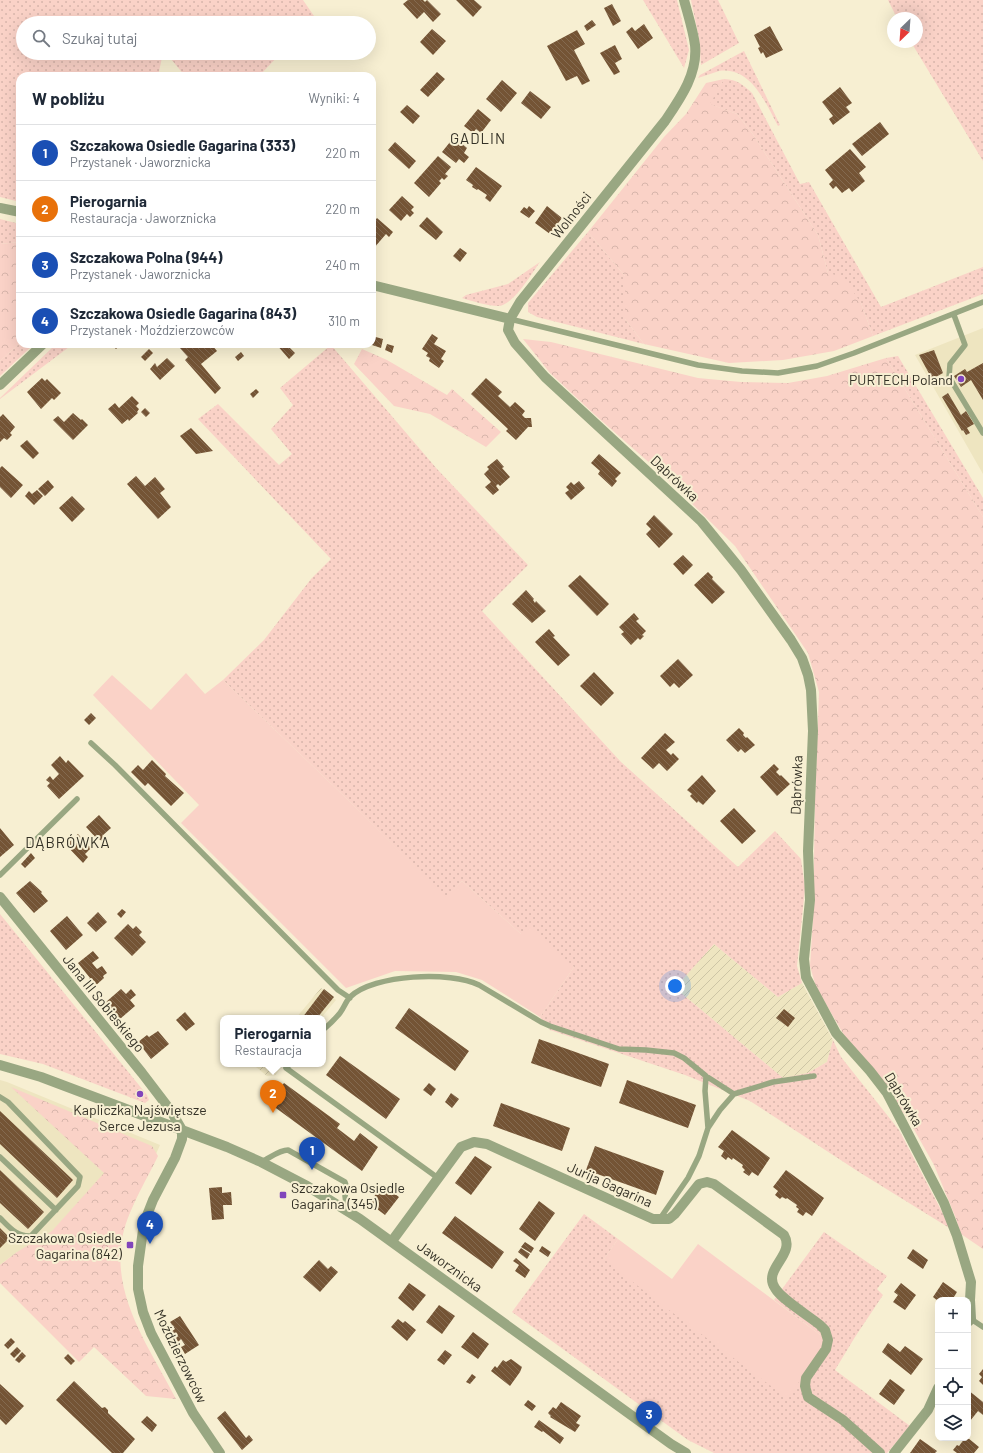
<!DOCTYPE html>
<html lang="pl">
<head>
<meta charset="utf-8">
<style>
  body { margin:0; font-family:Barlow,sans-serif; background:#f6f6f7; color:#1f2937 }
  .controls { position:absolute; right:12px; bottom:12px; display:grid; overflow:hidden; border-radius:8px; box-shadow:0 4px 16px #0002 }
  .controls button { width:36px; height:36px; display:grid; place-items:center; padding:0; border:0; border-bottom:1px solid #e0e1e3; background:#fff; color:#1f2937; font:20px sans-serif }
  .compass { position:absolute; left:887px; top:12px; width:36px; height:36px; border-radius:50%; background:#fff; box-shadow:0 4px 16px #0002; rotate:205deg }
  .you { position:absolute; left:675px; top:986px; width:14px; height:14px; margin:-10px; border:3px solid #fff; border-radius:50%; background:#1a73e8; box-shadow:0 0 0 6px #1a73e833 }
  .badge { display:grid; place-items:center; width:26px; height:26px; border-radius:50%; background:#8145bb; color:#fff; font-size:13px; font-weight:700 }
  .pin { position:absolute; translate:-50% -33px; filter:drop-shadow(0 1px 2px #0008) }
  .pin::after { content:''; position:absolute; top:21px; width:14px; height:12px; background:inherit; clip-path:polygon(0 0,100% 0,50% 100%) }
  .popup { position:absolute; left:220px; top:1015px; width:106px; height:52px; box-sizing:border-box; display:grid; place-content:center; border-radius:8px; background:#fff; filter:drop-shadow(0 1px 3px #0005); font-size:13px; white-space:nowrap; color:#747a83 }
  .popup b { font-size:15px; color:#1f2937 }
  .popup::after { content:''; position:absolute; left:50%; top:100%; margin-left:-8px; border:8px solid transparent; border-top-color:#fff }
  .list { margin:0; padding:0; list-style:none }
  h2 { display:flex; justify-content:space-between; align-items:center; height:52px; margin:0; padding:0 16px; font-size:17px }
  h2 small { font-size:13px; font-weight:400; color:#747a83 }
  .list li { display:grid; grid-template-columns:26px 1fr auto; gap:12px; align-items:center; box-sizing:border-box; height:56px; padding:0 16px; border-top:1px solid #e0e1e3 }
  .list b { display:block; font-size:15px; white-space:nowrap }
  .list p { margin:0; font-size:13px; white-space:nowrap; color:#747a83 }
  .list em { font-size:13px; font-style:normal; color:#747a83 }
  .icon { flex:none; width:22px; height:22px; fill:none; stroke:currentColor; stroke-width:2; stroke-linecap:round; stroke-linejoin:round }
  .map { position:relative; flex:none; width:983px; height:1453px; overflow:hidden }
  .search { position:absolute; background:#fff; box-shadow:0 4px 16px #0002; left:16px; top:16px; width:360px; height:44px; display:flex; align-items:center; gap:10px; box-sizing:border-box; padding:0 14px; border-radius:22px; color:#747a83; font-size:15px }
  .panel { position:absolute; background:#fff; box-shadow:0 4px 16px #0002; left:16px; top:72px; width:360px; height:276px; border-radius:12px }
  .map>svg:first-child { display:block }
</style>
</head>
<body>
<div class="map">
<svg width="983" height="1453" viewBox="0 0 983 1453">
  <defs>
    <pattern id="industrial-furrows" width="10" height="10" patternUnits="userSpaceOnUse"><rect width="10" height="10" fill="#eee5c0"/><path d="M-1 1l2-2M0 10L10 0M9 11l2-2" fill="none" stroke="#cdc5a5"/></pattern>
    <pattern id="grass-dots" width="8" height="8" patternUnits="userSpaceOnUse"><rect width="8" height="8" fill="#fad2c7"/><path d="M2 2h.1M6 6h.1" fill="none" stroke="#d7b5ab" stroke-width="1.8" stroke-linecap="round"/></pattern>
    <pattern id="forest-crowns" width="20" height="18" patternUnits="userSpaceOnUse"><rect width="20" height="18" fill="#fad2c7"/><path d="M2 6a3 3 0 1 1 6 0M12 15a3 3 0 1 1 6 0" fill="none" stroke="#d7b5ab"/></pattern>
    <pattern id="building-back-hatch" width="6" height="6" patternUnits="userSpaceOnUse"><rect width="6" height="6" fill="#745435"/><path d="M-1 5l2 2M0 0l6 6M5-1l2 2" fill="none" stroke="#846a50"/></pattern>
  </defs>
  <rect width="100%" height="100%" fill="#f7efd2"/>
  <path fill="#eee5c0" d="M983,328v146l-68,-119z
    M0,1080l7,2 153,63 -64,143 -79,-36 -17,13z"/>
  <path fill="url(#industrial-furrows)" d="M714,944l64,53 24,-14 31,57 -6,22 -19,11 -25,5 -108,-90z
    M321,988l15,12 -15,18h-25z
    M259,1064h25l-9,11 -8,1 -11,-9z"/>
  <path fill="url(#grass-dots)" d="M0,0h303l11,16 -6,7h-285v30h140l-5,23h-138v126l-20,-5z
    M643,0h34l12,50 -5,18z
    M691,0h27l21,43 -38,22 -2,-27z
    M888,0h95v161l-72,-119h6v-24h-20z
    M744,51l36,74 -2,1c-12,-22 -27,-60 -59,-55 -7,2 -14,5 -21,7l2,-3z
    M166,53h115l-22,23h-74z
    M724,79c14,1 18,5 28,14l48,91 9,-2 72,125 102,-40v27l-110,42 -12,-33 -33,-30 -10,-38 -66,-102 -15,-19 -28,-10z
    M0,219l20,5v18l-20,2z
    M588,232l37,44v43l19,25 -107,-27 -9,-5v-9z
    M540,262c-8,11 -27,44 -42,44 -9,0 -27,-5 -36,-8l4,-3 42,-11z
    M20,343v1h14l-34,32v-15z
    M56,344h17l-73,55v-1z
    M331,345l106,124 91,96 -46,46 139,151 117,105 37,-36 26,28 4,29 -8,78 5,17 -24,14 -64,-53 -39,44 108,90 25,-5 19,-11 6,-22 8,17 58,73 52,99 -92,-57 -109,-71 -65,-26 -135,-45 -10,-13 34,-50 -53,-33 -59,-53 -16,17 -99,-99 -124,-119 41,-40 47,-61 20,-20 -133,-140 20,-15 61,61 13,-11 -21,-25 22,-24 -13,-17z
    M898,356l85,142v19l-97,-159z
    M0,914l147,181 2,5 -4,3 -102,-39 -43,-10z
    M584,1214l34,25 -14,20 219,78 -49,-37 50,-68 63,44 -10,13 6,6 -28,42 -20,33 75,56 -23,27h-173l-26,-13 -176,-128z"/>
  <path fill="url(#forest-crowns)" d="M724,79l-14,25 27,10 15,19 66,102 10,38 15,4 18,26 12,33 -39,15 -51,9 -54,3 -85,-19 -19,-25v-43l-37,-44 76,-95 22,-23 20,-31z
    M20,242v101l-20,18v-117z
    M523,339l28,3 147,36 43,4 47,1 39,-7 59,-18 97,159v732l-22,-15 -6,-18 -21,-51 -27,-48 -42,-46 -49,-84 -6,-21 3,-47 2,-119 4,-108 -11,-39 -73,-107 -73,-72 -68,-60 -44,-41z
    M362,349l25,11 60,35 5,-6 49,43 -15,15 -56,-33 -36,-8 -40,-42z
    M11,1087l141,59 6,10c-12,25 -32,57 -36,84 -10,58 29,110 54,159l-30,-3 -52,-49 -15,15 -79,-79v-18l17,-13 35,-21 52,-58z"/>
  <path fill="#fad2c7" d="M186,673l19,21 18,-14 124,119 99,98 16,-16 59,53 9,-7 44,40 -34,50 -58,-37 -26,-8 -61,-1 -49,17 -165,-165 18,-18 -106,-110 19,-20 39,35z
    M618,1239l54,40 26,-35 125,93 -1,14 -35,47 -130,-97 -53,-42z"/>
  <path fill="url(#building-back-hatch)" d="M408,0h15l2,2 2,-2 14,14 -8,8 -9,-10 -7,7 -14,-15z
    M456,0h18l8,7 -9,10z
    M612,4l9,17 -8,5 -9,-18z
    M592,20l4,5 -9,6 -3,-5z
    M644,24l9,14 -15,11 -12,-17 6,-5 3,4z
    M770,26l13,24 -17,8 -3,-6 -2,2 -3,-6 2,-1 -6,-12z
    M432,29l14,12 -13,14 -13,-13z
    M577,30l8,14 -11,6 16,31 -8,4 -5,-9 -11,5 -19,-35z
    M615,45l7,14 -7,4 5,9 -6,3 -14,-22z
    M437,72l8,7 -17,18 -8,-7z
    M502,80l15,13 -16,19 -15,-13z
    M840,87l12,16 -6,4 4,5 -17,13 -4,-6 4,-3 -11,-14z
    M530,91l21,16 -10,12 -20,-16z
    M407,105l13,11 -7,8 -13,-12z
    M478,109l13,11 -10,13 -5,-4 -3,4 -9,-7z
    M880,122l9,12 -27,22 -10,-12z
    M454,137l13,11 -3,5 5,4 -5,6 -5,-4 -3,4 -14,-11z
    M395,142l21,19 -7,8 -21,-19z
    M850,149l16,18 -7,6 6,8 -13,11 -3,-4 -7,5 -6,-7 -3,3 -4,-5 4,-4 -8,-10z
    M438,156l13,11 -6,7 3,2 -4,4 -2,-2 -3,3 2,2 -12,14 -15,-14z
    M476,167l26,19 -12,16 -5,-4 2,-3 -9,-6 -1,1 -5,-3 1,-2 -7,-5z
    M402,196l12,11 -3,3 3,3 -4,4 -3,-3 -6,7 -12,-11z
    M529,206l6,5 -6,7 -9,-6 4,-5 3,2z
    M547,206l15,12 -12,16 -15,-11z
    M427,217l16,15 -7,8 -17,-14z
    M377,218l16,14 -4,5 -3,-3 -12,14 -2,-2v-22z
    M460,248l7,5 -7,9 -7,-6z
    M432,334l6,4 -4,6 12,7 -5,8 3,2 -5,7 -10,-7 1,-3 -4,-2 2,-3 -6,-4z
    M372,336l11,3 -2,9 -12,-4h3z
    M111,344h10l-5,5z
    M179,344h26l1,1 5,-1 6,7 -16,13 20,24 -6,6 -30,-34 3,-3 -9,-10 1,-1z
    M276,344h10l9,9 -6,6z
    M387,344l7,2 -2,7 -7,-3z
    M149,349l4,4 -8,8 -4,-4z
    M934,350l9,23 -11,6 -13,-24z
    M241,352l3,4 -6,5 -3,-4z
    M167,358l8,8 -15,14 -10,-11 5,-6 2,4z
    M983,363v37l-12,-20 -10,7 -7,-11 11,-7 2,3z
    M42,378l3,3 2,-2 14,14 -7,7 -2,-2 -11,11 -14,-17z
    M486,378l16,14 -4,4 12,11 5,-5 10,9 -3,4 3,3h6l1,9h-4l-12,13 -10,-9 2,-2 -37,-35z
    M256,389l3,3 -6,6 -3,-4z
    M948,393l13,22 5,-4 8,13 -7,4 3,5 -4,2 -3,-5 -1,1 -20,-34z
    M132,396l7,7 -3,3 3,3 -2,3 1,1 -9,8 -1,-2 -6,5 -14,-15 7,-6 4,5z
    M145,408l5,5 -4,4 -5,-5z
    M73,413l8,7 1,-1 6,6 -15,15 -20,-20 5,-4 6,6z
    M3,414l12,13 -5,6 2,2 -5,5 -3,-2 -4,4v-25z
    M191,428l22,23 -17,3 -16,-18z
    M27,440l12,13 -6,6 -13,-13z
    M599,454l22,19 -6,6 2,2 -5,6 -14,-13 2,-3 -9,-8z
    M497,459l7,8 -2,1 8,9 -10,9 -2,-2 -2,2 3,4 -6,5 -8,-8 6,-5 -7,-8 5,-5 -2,-2z
    M2,466l21,19 -12,13 -11,-11v-19z
    M136,476l9,10 10,-9 10,12 -5,4 11,14 -13,12 -31,-35z
    M48,480l6,7 -9,9 -7,-7z
    M579,481l6,7 -14,12 -6,-7 4,-3 -3,-3 5,-5 3,3z
    M37,490l6,6 -9,9 -9,-9 4,-5 3,3z
    M72,496l13,13 -13,13 -13,-14z
    M654,515l19,19 -14,14 -13,-14 5,-5 -5,-5z
    M683,555l10,10 -10,10 -10,-11z
    M708,572l5,5 -1,2 13,13 -13,12 -18,-19z
    M580,575l29,29 -12,12 -29,-30z
    M526,590l8,9 -1,1 2,3 1,-2 10,10 -14,12 -20,-19z
    M634,613l5,6 -3,2 10,10 -4,4 2,1 -4,4 -2,-2 -7,7 -10,-11 3,-2 -5,-5z
    M549,629l6,7 -2,1 17,18 -12,11 -23,-24z
    M678,659l15,16 -14,13 -5,-5 -4,4 -10,-11z
    M594,672l20,21 -13,13 -21,-20z
    M91,713l5,5 -7,7 -5,-5z
    M739,728l5,5 -1,2 3,3 1,-1 8,8 -10,8 -4,-4 -3,3 -12,-12z
    M665,733l10,9 -9,8 5,5 2,-2 6,6 -12,12 -8,-8 -6,6 -12,-11z
    M60,756l6,7 2,-3 16,16 -25,23 -12,-13 3,-3 -4,-3 4,-4 3,4 6,-6 -8,-9z
    M152,760l14,14 -1,2 19,17 -13,13 -23,-23 -3,3 -14,-14 7,-7 5,5z
    M774,764l5,5 -3,3 4,4 1,-1 9,9 -13,12 -17,-19z
    M702,775l14,16 -13,14 -5,-4 -1,2 -7,-7 2,-2 -5,-4z
    M734,808l22,23 -14,13 -22,-23z
    M99,815l12,13 -9,8 3,2 -3,3 -3,-2 -1,1 -12,-13z
    M0,828l14,17 -14,12z
    M78,834l13,14 -6,6 3,3 -5,6 -17,-18z
    M31,853l4,5 -10,10 -4,-4z
    M30,881l12,11 -1,1 7,8 -14,12 -18,-20z
    M122,909l4,3 -5,6 -4,-4z
    M98,912l9,10 -11,10 -9,-9z
    M67,916l16,19 -17,15 -16,-19z
    M128,924l5,5 3,-3 6,6 -3,3 7,7 -14,14 -18,-18z
    M93,951l6,7 -7,5 5,6 5,-3 5,7 -4,3 1,2 -10,9 -5,-8 1,-1 -12,-15z
    M121,989l5,5 5,-5 5,6 -6,5 5,6 -15,13 -14,-17z
    M324,989l10,8 -9,11 -8,10h-15z
    M409,1008l60,43 -14,20 -60,-43z
    M784,1009l11,9 -7,9 -12,-9z
    M185,1012l10,12 -9,7 -10,-11z
    M158,1031l11,13 -18,15 -13,-17 9,-7 2,2z
    M539,1039l70,25 -8,23 -70,-24z
    M340,1056l60,43 -14,20 -60,-44z
    M266,1064h16l-8,10 -9,-8z
    M627,1080l69,25 -8,23 -69,-25z
    M284,1083l56,41 -3,4 17,13 6,-8 18,14 -16,24 -93,-68z
    M429,1083l7,6 -5,7 -8,-6z
    M451,1093l8,6 -7,9 -7,-6z
    M501,1103l69,25 -8,23 -69,-25z
    M0,1111l73,69 -16,18 -57,-54z
    M732,1130l38,28 -12,18 -6,-4 -3,4 -6,-4 2,-2 -3,-3 1,-2 -10,-7 -1,2 -4,-3 -2,3 -5,-4 3,-5 -6,-4z
    M595,1146l69,25 -8,24 -70,-25z
    M475,1156l17,11 -21,28 -16,-12z
    M0,1170l44,42 -16,17 -28,-26z
    M786,1170l38,28 -12,18 -6,-4 -3,4 -6,-4 2,-3 -3,-2 1,-2 -10,-7 -1,1 -4,-2 -2,2 -5,-4 3,-4 -5,-4z
    M383,1185l16,12 -14,18 -16,-12z
    M222,1187v6l9,-1 1,13h-9l1,14 -12,1 -3,-32z
    M539,1201l16,12 -20,28 -16,-12z
    M455,1216l49,36 -12,17 -50,-36z
    M0,1228l10,10 -10,10z
    M525,1242l9,6 -3,5 -10,-6z
    M542,1246l9,6 -3,5 -9,-6z
    M521,1248l9,6 -3,5 -9,-7z
    M913,1249l15,11 -5,9 -16,-11z
    M516,1258l14,12 -5,8 -10,-7 4,-6 -6,-4z
    M319,1260l9,9 3,-3 7,6 -18,20 -17,-15z
    M943,1282l14,10 -5,8 -14,1 -5,-4z
    M409,1283l17,12 -13,16 -15,-13z
    M901,1283l15,12 -11,15 -12,-8 5,-7 -4,-3z
    M439,1305l16,11 -13,18 -16,-12z
    M180,1316l19,29 -14,9 -4,-7 4,-2 -4,-6 -3,3 -7,-10 4,-3 -5,-7z
    M398,1319l5,4 2,-2 11,9 -9,11 -16,-14z
    M473,1332l16,12 -11,15 -17,-12z
    M11,1338l4,4 -7,7 -4,-4z
    M888,1343l12,9 5,-6 18,13 -12,16 -29,-23z
    M17,1347l4,4 -7,7 -4,-4z
    M445,1350l7,5 -8,10 -7,-5z
    M22,1352l4,4 -7,7 -4,-3z
    M68,1354l7,7 -4,4 -7,-7z
    M511,1359l11,8 -2,5 -10,14 -19,-15 4,-5 2,2 6,-8 3,2z
    M983,1369v16l-4,-4 3,-4 -3,-3z
    M472,1374l4,3 -6,7 -4,-2z
    M890,1379l15,11 -11,15 -15,-11z
    M74,1381l28,27 3,-1 3,3v3l27,26 -12,14h-11l-56,-53z
    M0,1384l24,22 -18,19 -6,-6z
    M968,1390l15,12v13l-5,-4 -8,10 -2,-2z
    M528,1400l8,6 -4,5 -8,-6z
    M561,1402l20,14 -5,7 4,2 -5,7 -25,-15 1,-1 -3,-3 5,-6 3,2z
    M225,1411l21,27 3,-3 4,5 -11,10 -25,-32z
    M147,1416l10,9 -5,7 -11,-10z
    M539,1420l25,18 -4,6 -17,-13 -1,1 -8,-5z
    M965,1438h3l11,9 -5,6h-17l-4,-3 4,-5 2,1z
    M920,1439l17,12 -2,2h-25z"/>
  <g fill="none" stroke-linecap="round" stroke-linejoin="round">
    <path stroke="#99a782" stroke-width="5.5" d="M954,315l11,30 -15,19 -1,13 34,56
      M510,319l188,46 44,6 36,2 39,-7 37,-13 129,-51
      M91,743l24,22 223,225 12,8
      M0,875l77,-76
      M323,1030c6,-5 12,-11 17,-17 4,-5 6,-12 10,-16 24,-23 101,-26 129,-12l62,37 9,4 69,23 27,1 28,3 10,5 22,18 28,18
      M290,1064l-4,4 152,110
      M0,1097l8,5 72,75 -2,9 -47,50c-14,1 -21,-8 -31,-18
      M708,1128l12,-18 14,-16 39,-12 41,-6
      M0,1157l56,53
      M261,1162c9,-4 18,-12 27,-12l57,32 2,6 -2,8 2,14
      M659,1220l29,-42 11,-22 9,-28 -3,-37 1,-15
      M971,1319l12,8"/>
    <path stroke="#99a782" stroke-width="10" d="M684,0c4,15 9,30 11,45 3,29 -15,54 -30,76l-145,181 -10,17 -2,11 7,13 30,34 156,144 40,49 50,70 11,18 6,17 3,15 2,41 -5,120 2,49 -6,59 2,18 30,56 34,38 17,22 57,110 13,33 14,46 -1,18 1,19 -3,3
      M0,208l20,4
      M372,285l138,34
      M0,385l43,-41
      M392,1241l69,-94 13,-5 13,2 166,75h16l6,-5 24,-30 8,-2 7,2 70,51c12,20 -22,34 -9,53 6,11 34,28 45,37l5,5 3,10 -2,9 -20,29 -1,8 3,11 35,23 37,33
      M894,1453l34,-43 10,-22"/>
    <path stroke="#99a782" stroke-width="10" d="M0,897l142,176 29,38 11,19v9l-7,19 -22,42 -9,23 -6,43v23l5,23 8,21 42,80 27,40
      M0,1065l41,12 186,70 34,15 46,24 53,33 311,225 15,9"/>
  </g>
  <g fill="#8145bb" stroke="#f7efd2" stroke-width="1.5">
    <circle cx="961" cy="379" r="4"/>
    <circle cx="140" cy="1094" r="4"/>
    <rect x="279" y="1191" width="8" height="8" rx="2"/>
    <rect x="126" y="1241" width="8" height="8" rx="2"/>
  </g>
  <g text-anchor="middle" dominant-baseline="central" stroke-width="4" stroke-linejoin="round" paint-order="stroke">
    <g font-size="14" fill="#343126" stroke="#f7efd2">
      <text transform="translate(571 215) rotate(-52)">Wolności</text>
      <text transform="translate(675 478) rotate(43)">Dąbrówka</text>
      <text transform="translate(796 785) rotate(-88)">Dąbrówka</text>
      <text transform="translate(104 1003) rotate(51)">Jana III Sobieskiego</text>
      <text transform="translate(904 1099) rotate(59)">Dąbrówka</text>
      <text transform="translate(610 1184) rotate(24)">Jurija Gagarina</text>
      <text transform="translate(450 1266) rotate(36)">Jaworznicka</text>
      <text transform="translate(181 1356) rotate(64)">Moździerzowców</text>
    </g>
    <g font-size="14" fill="#343126" stroke="#f7efd2" text-anchor="end">
      <text x="953" y="379">PURTECH Poland</text>
      <text x="140" y="1109" text-anchor="middle">Kapliczka Najświętsze<tspan x="140" dy="16">Serce Jezusa</tspan></text>
      <text x="291" y="1187" text-anchor="start">Szczakowa Osiedle<tspan x="291" dy="16">Gagarina (345)</tspan></text>
      <text x="122" y="1237">Szczakowa Osiedle<tspan x="122" dy="16">Gagarina (842)</tspan></text>
    </g>
    <g font-size="15" letter-spacing="1" fill="#343126" stroke="#f7efd2">
      <text x="478" y="138">GADLIN</text>
      <text x="68" y="842">DĄBRÓWKA</text>
    </g>
  </g>
</svg>
<div class="controls">
<button>+</button>
<button>−</button>
<button><svg class="icon" aria-label="locate" viewBox="0 0 24 24"><circle cx="12" cy="12" r="6"/><path d="M12 2v4M12 18v4M2 12h4M18 12h4"/></svg></button>
<button><svg class="icon" aria-label="layers" viewBox="0 0 24 24"><path d="M12 4l9 5-9 5-9-5zM3 14l9 5 9-5"/></svg></button>
</div>
<svg class="compass" viewBox="-18 -18 36 36"><path d="M0-13l5 13h-10z" fill="#e53935"/><path d="M0 13l5-13h-10z" fill="#747a83"/></svg>
<div class="you"></div>
<div class="pin badge" style="left:312px;top:1170px;background:#1a4fb4">1</div>
<div class="pin badge" style="left:273px;top:1113px;background:#e8710a">2</div>
<div class="popup"><b>Pierogarnia</b>Restauracja</div>
<div class="pin badge" style="left:649px;top:1434px;background:#1a4fb4">3</div>
<div class="pin badge" style="left:150px;top:1244px;background:#1a4fb4">4</div>
<div class="search"><svg class="icon" aria-label="search" viewBox="0 0 24 24"><circle cx="10" cy="10" r="6"/><path d="M15 15l6 6"/></svg>Szukaj tutaj</div>
<section class="panel">
<h2>W pobliżu<small>Wyniki: 4</small></h2>
<ul class="list">
<li><span class="badge" style="background:#1a4fb4">1</span><div><b>Szczakowa Osiedle Gagarina (333)</b><p>Przystanek · Jaworznicka</p></div><em>220 m</em></li>
<li><span class="badge" style="background:#e8710a">2</span><div><b>Pierogarnia</b><p>Restauracja · Jaworznicka</p></div><em>220 m</em></li>
<li><span class="badge" style="background:#1a4fb4">3</span><div><b>Szczakowa Polna (944)</b><p>Przystanek · Jaworznicka</p></div><em>240 m</em></li>
<li><span class="badge" style="background:#1a4fb4">4</span><div><b>Szczakowa Osiedle Gagarina (843)</b><p>Przystanek · Moździerzowców</p></div><em>310 m</em></li>
</ul>
</section>
</div>
</body>
</html>
